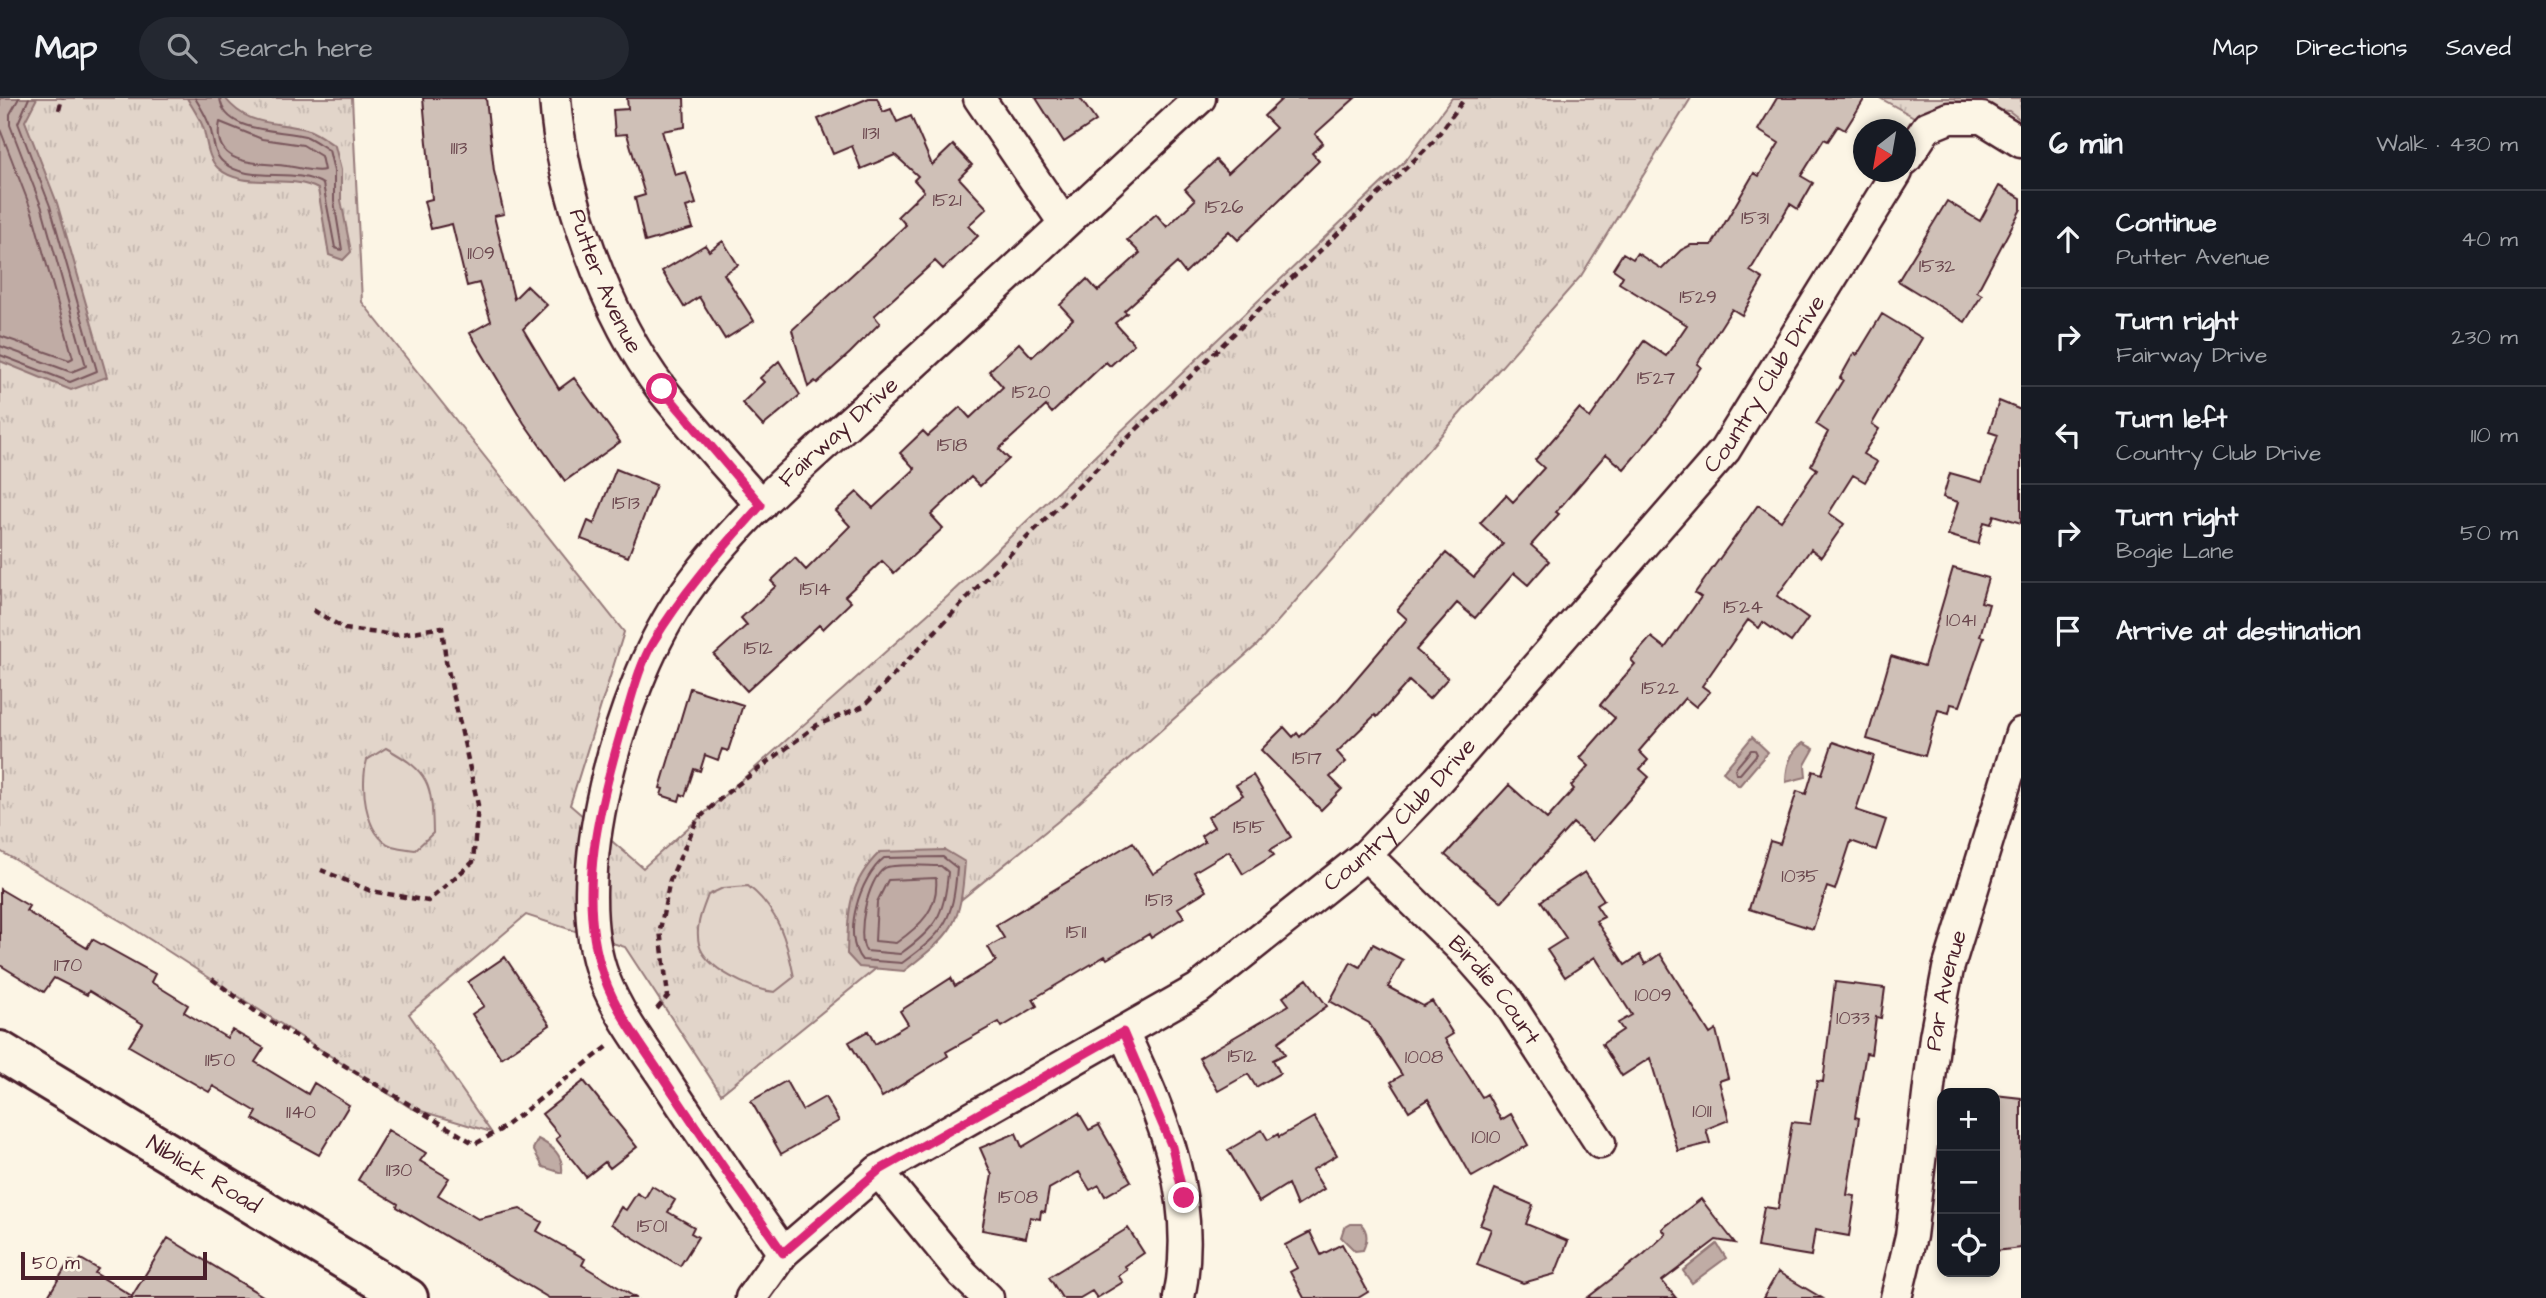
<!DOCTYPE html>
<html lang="en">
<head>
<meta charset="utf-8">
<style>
  body { margin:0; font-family:"Architects Daughter",sans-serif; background:#242831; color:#f1f3f6 }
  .controls { position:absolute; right:21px; bottom:21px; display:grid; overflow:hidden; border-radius:14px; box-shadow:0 4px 10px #0003 }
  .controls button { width:63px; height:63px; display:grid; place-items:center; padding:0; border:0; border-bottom:2px solid #363941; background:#171b24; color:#f1f3f6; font:35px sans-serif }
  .compass { position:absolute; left:1853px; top:21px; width:63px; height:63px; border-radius:50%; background:#171b24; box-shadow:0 4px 10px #0003; rotate:211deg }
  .scale { position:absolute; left:21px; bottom:18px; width:186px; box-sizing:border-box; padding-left:7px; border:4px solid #4a1f2b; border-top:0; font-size:19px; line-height:24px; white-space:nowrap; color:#4a1f2b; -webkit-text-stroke:5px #fcf5e5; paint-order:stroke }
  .stop { position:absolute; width:21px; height:21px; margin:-16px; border:5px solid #db2777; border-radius:50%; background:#fff }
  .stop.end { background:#db2777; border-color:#fff; box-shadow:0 2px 7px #0008 }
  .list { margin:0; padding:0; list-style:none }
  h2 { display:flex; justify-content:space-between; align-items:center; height:91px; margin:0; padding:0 28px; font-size:30px }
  h2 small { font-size:23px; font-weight:400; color:#9ea1a6 }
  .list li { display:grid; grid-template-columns:46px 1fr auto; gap:21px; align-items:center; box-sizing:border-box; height:98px; padding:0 28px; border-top:2px solid #363941 }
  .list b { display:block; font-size:26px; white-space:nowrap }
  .list p { margin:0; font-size:23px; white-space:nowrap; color:#9ea1a6 }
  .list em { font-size:23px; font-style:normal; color:#9ea1a6 }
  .icon { flex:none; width:38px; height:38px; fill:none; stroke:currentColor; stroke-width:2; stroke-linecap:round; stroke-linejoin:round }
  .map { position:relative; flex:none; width:2021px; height:1200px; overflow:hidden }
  header { display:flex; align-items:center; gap:42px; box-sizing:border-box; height:98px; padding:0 35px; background:#171b24; border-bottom:2px solid #363941 }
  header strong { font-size:33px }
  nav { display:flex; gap:38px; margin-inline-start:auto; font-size:24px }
  .search { width:490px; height:63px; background:#242831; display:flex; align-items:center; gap:18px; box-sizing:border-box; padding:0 24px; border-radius:38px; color:#9ea1a6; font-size:26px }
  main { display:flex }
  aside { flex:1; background:#171b24 }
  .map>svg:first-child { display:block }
</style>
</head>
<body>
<header>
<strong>Map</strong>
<div class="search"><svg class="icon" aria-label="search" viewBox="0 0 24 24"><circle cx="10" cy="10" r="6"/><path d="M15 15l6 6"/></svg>Search here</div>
<nav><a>Map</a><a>Directions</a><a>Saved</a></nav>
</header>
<main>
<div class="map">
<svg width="2021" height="1200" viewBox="0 0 2021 1200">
  <defs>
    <pattern id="grass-tufts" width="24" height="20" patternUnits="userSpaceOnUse" patternTransform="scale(1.75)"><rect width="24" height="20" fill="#e2d5ca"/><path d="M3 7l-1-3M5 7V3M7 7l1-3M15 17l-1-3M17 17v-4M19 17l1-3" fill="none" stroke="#c3b6ae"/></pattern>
  </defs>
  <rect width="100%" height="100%" fill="#fcf5e5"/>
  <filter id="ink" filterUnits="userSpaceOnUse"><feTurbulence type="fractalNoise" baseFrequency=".0143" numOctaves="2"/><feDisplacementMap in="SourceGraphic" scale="14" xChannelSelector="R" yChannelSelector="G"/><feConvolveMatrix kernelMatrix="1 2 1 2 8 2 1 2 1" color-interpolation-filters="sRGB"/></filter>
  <g filter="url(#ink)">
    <path fill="url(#grass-tufts)" stroke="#967a7a" stroke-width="2" d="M0,0h352l10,204 262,330 -54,173 73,63 305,-272 458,-436 46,-62h239l-110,178 -324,369 -195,173 -341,276 -96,-147 -99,-32 -117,99 82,118 -80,-24 -285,-184 -126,-73z
      M1880,0h141v22l-12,-9 -53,-3 -33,14z"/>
    <path fill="#e2d5ca" stroke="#967a7a" stroke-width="2" d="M386,650c44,24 46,36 47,85l-18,17c-7,-1 -16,-2 -23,-4 -28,-11 -32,-62 -25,-86z
      M748,788c30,23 39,55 46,91l-19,15c-23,-2 -70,-23 -76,-48 -4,-18 3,-33 9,-49l15,-7z"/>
    <path fill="#c0aca5" stroke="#917474" stroke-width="2" d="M0,0h37l-12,23 32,82 50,174 -36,13 -71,-29z
      M187,0h38c23,29 48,23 81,31 10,3 20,11 29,17l6,24v30l10,52 -8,8 -14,-5 -11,-66c-29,-16 -75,2 -100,-21 -11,-10 -11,-28 -15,-41 -4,-10 -11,-20 -16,-29z
      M1752,639l16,15 -29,34 -16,-14z
      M1803,645l11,6 -9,16 1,12 -20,5c0,-16 4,-30 17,-39z
      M945,752l20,12c-5,65 -10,69 -61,109l-45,-4 -12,-13c1,-43 1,-71 33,-102z
      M538,1041c14,7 26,16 24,34l-19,-6 -10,-18z
      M1351,1126h10c8,8 6,17 2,26l-8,1 -14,-14 3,-9z
      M1717,1146l9,14 -34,25 -9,-12z"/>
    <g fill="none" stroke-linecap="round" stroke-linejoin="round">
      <path stroke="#79575c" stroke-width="2" d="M195,0c5,8 10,16 13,24 6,12 4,31 15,40 26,23 71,4 100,22l12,64 7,2 -8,-49v-30l-5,-21c-7,-4 -16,-11 -24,-14 -25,-7 -81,-2 -85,-38
        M220,24l42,17 41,6 18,11 3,14c-9,3 -27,-3 -37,-4 -28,-4 -77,1 -67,-44z
        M0,31l32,83 41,146 -4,2 -69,-24
        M0,248l71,26 15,-6 -44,-158 -32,-83v-11l9,-16
        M0,257l70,27 27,-11 -47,-165 -32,-83 11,-25
        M1751,652h4l2,4 -17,20h-4l-1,-5z
        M943,759l14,11c-4,53 -12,64 -55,95l-40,-3c-21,-24 -2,-83 22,-102z
        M941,768l7,6c-3,44 -13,57 -48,82l-34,-3c-10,-15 1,-72 19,-83 9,-5 44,-2 56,-2z
        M936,780c3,31 -16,48 -40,65l-21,-2 2,-39 11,-22z"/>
    </g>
    <path fill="#cfc0b7" stroke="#4a1f2b" stroke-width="2" d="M423,0h63l8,73 10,43 -10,2 20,83 13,-13 20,19 -24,24 36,60 15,-11 46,64 -55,39 -41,-58 -54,-90 21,-12 -12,-38 -12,3 -15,-62 -21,5 -7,-28 8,-2z
      M627,0h57l1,29 -23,4 13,44 11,-3 10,32 -10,3 7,21 -48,14 -10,-44 10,-3 -18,-61 -12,1 -2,-25 15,-1z
      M869,0h8l6,14 8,-3 6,13 14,-6 21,49 21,-20 19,20 -13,13 28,30 -19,18 10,10 -35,33 -8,-8 -61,55 6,7 -30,30 -33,30 -2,-2 -7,6 -16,-57 114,-105 -8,-9 26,-25 -10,-11 4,-4 -23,-21 -34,14 -9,-23 -19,8 -15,-35z
      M1036,0h44l16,23 -32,21z
      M1283,0h72l-40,36 8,9 -11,10 7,8 -81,79 -9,-9 -44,42 -8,-10 -53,48 3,2 -12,10 19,21 -24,22 -4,-4 -54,51 -6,-7 -47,43 10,10 -29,27 -9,-9 -40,38 12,13 -49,45 -12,-12 -37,35 6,6 -28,27 -4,-4 -72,66 -33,-36 33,-30 -6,-7 35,-32 -5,-5 24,-23 11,12 44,-44 -14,-15 21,-19 16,16 42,-39 -15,-16 23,-22 5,5 32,-29 10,11 33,-31 -14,-16 30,-28 13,14 41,-38 -13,-14 27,-26 11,12 42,-38 -13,-13 29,-26 11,13 28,-27 -10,-11 31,-29 12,13 48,-45 -12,-12z
      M1777,0h88l-20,32 -7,-4 -10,15 -4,-2 -23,37 12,7 -15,26 -8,-5 -40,67 13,8 -21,36 -10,-6 -35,55 4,3 -42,61 -35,41 -18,-15 -50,58 3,2 -28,31 18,16 -21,24 -14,-12 -39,45 -18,-15 -41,47 32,28 -19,21 -20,-18 -32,36 -2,-2 -38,37 9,10 -16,15 12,12 -21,21 -60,-60 23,-23 9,10 4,-4 3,4 37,-36 70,-82 -10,-9 49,-57 28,24 29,-33 -23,-21 26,-28 7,7 31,-34 -9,-8 44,-51 11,9 54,-77 22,15 21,-31 -68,-42 4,-7 -10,-7 10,-16 10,6 4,-6 25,16 19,-19 10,-5h21l42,-72 5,3 20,-33 -21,-13z
      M1999,88l22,12v11l-44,83 5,3 -17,27 -67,-41 49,-80 33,20z
      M723,143l15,24 -14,9 30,47 -29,18 -26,-42 -15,10 -22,-36 43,-26 4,6z
      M1882,216l40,24 -50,86 7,5 -16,25 14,8 -12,20 -12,-7 -24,38 15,11 -23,33 -10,-8 -34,47 31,22 -17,24 -28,-20 -4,6 -11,-8 -46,66 8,6 -14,15 -11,-9 -46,53 9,9 -8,9 9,8 -56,64 -20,-18 -72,79 -56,-47 64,-70 38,34 27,-30 -3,-3 18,-20 -9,-8 35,-40 -15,-13 35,-41 -4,-4 20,-23 14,11 36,-51 -6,-4 63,-88 23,16 36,-52 -6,-4 17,-33 -12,-8 27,-44 -3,-2 14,-25 3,2z
      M779,263l21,34 -37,31 -21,-23 22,-21 -4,-4z
      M1999,303l22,9v113l-27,-8 -3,9 -7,-2 -6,22 -30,-9 10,-33 -15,-5 7,-24 32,9 16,-47 -9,-3z
      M616,371l40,16 -28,72 -47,-18 7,-18 6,3z
      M1953,470l35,10 -7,24 8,2 -9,32 4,1 -24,69 -9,-2 -2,9 -11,-3 -13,46 -58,-17 24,-83 33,10z
      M690,590l53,17 -15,46 -6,-2 -4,11 -13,-5 -5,16 -6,-2 -9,27 -4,-2 -2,7 -18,-6 2,-6 -3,-1z
      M1833,644l41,14 -18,54 30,10 -10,30 -25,-9 -16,49 -8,-3 -14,42 -64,-20 21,-68 10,3 17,-53 9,3 7,-23 9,3z
      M1253,677l38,62 -21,13 4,5 -31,19 -14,-23 -35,21 12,19 -28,17 6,9 -33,21 -2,-4 -42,25 -2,-3 -72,43 4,7 -35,21 -3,-5 -53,30 2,4 -66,41 -33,-55 19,-11 7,13 33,-20 -8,-13 51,-33 4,8 41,-25 -8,-14 16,-9 -8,-13 137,-83 20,32 52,-32 -4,-6 13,-9 -6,-10 35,-22 -7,-10z
      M1585,774l19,28 -8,5 8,12 -8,4 29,44 15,-10 5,9 15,-10 50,80 6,-4 12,48 -9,3 10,39 -23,9 4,14 -32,8 -28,-93 -28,18 -20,-32 21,-14 -5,-7 14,-8 -37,-58 -30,20 -18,-27 19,-12 -25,-37z
      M0,791l29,17 -3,5 61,37 5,-9 63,35 -4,8 37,23 -4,7 43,26 5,-8 32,18 -9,14 53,32 6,-11 35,22 -30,50 -66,-36 4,-7 -44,-26 -4,6 -80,-46 14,-22 -54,-33 -2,4 -33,-17 -10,14 -44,-27z
      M1373,846l30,16 -15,27 35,19 9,-5 21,33 -8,5 37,58 5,-3 14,26 10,-6 17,31 -56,32 -44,-78 -19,12 -18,-29 11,-7 -33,-52 -39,-22 21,-39 9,5z
      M505,859l45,68 -49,33 -29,-44 12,-8 -16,-24z
      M1307,881l20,27 -49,36 7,12 -12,6 7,13 -24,14 -8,-13 -30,17 -19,-33 90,-53 -6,-8z
      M1835,884l50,6 -4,30 -5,-1 -5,37 -5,-1 -11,64 4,1 -12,77 8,1 -6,40 -34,-6 -4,26 -54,-9 7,-40 14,2 14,-87 18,2 7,-43 6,1z
      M584,983l53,66 -27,21 -5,-6 -19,15 -30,-38 4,-3 -18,-22z
      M786,983l16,29 23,-13 14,24 -58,33 -30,-53z
      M1995,997l26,3v150l-26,3z
      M1079,1015l10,17 10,-5 32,56 -26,15 -6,-11 -9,5 -11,-18 -30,17 -4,23 -4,-1 -1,8 -10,-2 -4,21 -44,-8 10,-55 -12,-27 36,-15 6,14z
      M1314,1019l23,38 -25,15 12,19 -27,17 -9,-22 -29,18 -31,-52 34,-20 6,10 10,-6 1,3z
      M388,1032l38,23 -6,8 29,17 -11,17 40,24 42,-10 22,13 -5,9 48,28 -3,6 54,33h-87l-152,-91 1,-3 -40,-24z
      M652,1088l23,14 -7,12 26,15 -3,6 7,4 -18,29 -69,-42 10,-17 5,3 11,-17 8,5z
      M1495,1091l38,16 -7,19 42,17 -13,33 -32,9 -46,-18 14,-36 -11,-4z
      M1701,1101l34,44 -19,-3 -54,41 14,17h-89l57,-44 22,-20 -4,-5z
      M1128,1130l16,25 -19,13 2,4 -9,6 5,6 -26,16 -5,-7 -12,7h-18l-13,-21z
      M1310,1134l11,23 21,-11 26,48 -10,6h-54l-14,-26 7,-4 -12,-23z
      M168,1140l98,60h-219l23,-38 8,4 3,-5 17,10 -3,4 37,23z
      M1778,1174l44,26h-59z"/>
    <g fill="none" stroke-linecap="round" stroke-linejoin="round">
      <defs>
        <g id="minor">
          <path id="s1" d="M555,0c6,92 51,219 108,293 31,39 65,76 98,114"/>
          <path d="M979,0l85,125"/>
          <path d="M1906,61l21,-32 22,-9h33l39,24"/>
          <path id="s2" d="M1366,757l102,100 37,42 95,146"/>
          <path d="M1123,934c41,87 76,168 56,266"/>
          <path d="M878,1073l85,103 25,24"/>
          <path id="s3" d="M783,1155c-40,-58 -81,-116 -119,-175 -21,-31 -46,-64 -60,-100 -39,-100 17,-288 74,-375 57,-86 143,-154 218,-223 102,-93 202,-189 304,-282"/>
          <path id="s4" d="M751,1200l32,-45 95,-82 320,-182 168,-134 72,-75 287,-330 172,-278"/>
          <path id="s5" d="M1896,1200l15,-62 24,-199 13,-68 73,-236"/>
        </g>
        <g id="secondary">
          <path id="s6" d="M0,953l408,247"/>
        </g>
      </defs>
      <use href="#minor" stroke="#4a1f2b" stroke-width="35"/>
      <use href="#secondary" stroke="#4a1f2b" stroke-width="44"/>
      <path stroke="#4a1f2b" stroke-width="4.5" stroke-dasharray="7 5" stroke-linecap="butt" d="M59,12l3,-12
        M313,512l32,19 51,6 46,-8 4,34 32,144 -5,57 -45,39 -57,-10 -50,-21
        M212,881l47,35 216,130 25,-14 111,-86
        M657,911l11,-13 -8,-66 10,-50 27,-60 31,-28 89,-67 47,-19 128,-134 224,-221 217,-209 32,-44"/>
      <use href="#minor" stroke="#fcf5e5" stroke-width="30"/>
      <use href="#secondary" stroke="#fcf5e5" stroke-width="38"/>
    </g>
  </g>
  <g fill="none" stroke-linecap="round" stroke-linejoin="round" filter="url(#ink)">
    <path stroke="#db2777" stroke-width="9" d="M662,291l99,116c-39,44 -78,87 -108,137 -14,24 -21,54 -29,80 -24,80 -49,173 -20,255 12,34 36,66 56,96 40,61 81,120 123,180l95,-82 245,-139 49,115 12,51"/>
  </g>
  <g text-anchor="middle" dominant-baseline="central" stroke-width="5" stroke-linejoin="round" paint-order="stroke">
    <g font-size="19" fill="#6b474e">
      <text x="871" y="35">1131</text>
      <text x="459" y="50">1113</text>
      <text x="947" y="102">1521</text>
      <text x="1224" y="109">1526</text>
      <text x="1755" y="120">1531</text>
      <text x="481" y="155">1109</text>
      <text x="1937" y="168">1532</text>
      <text x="1698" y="199">1529</text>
      <text x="1656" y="280">1527</text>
      <text x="1031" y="294">1520</text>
      <text x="952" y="347">1518</text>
      <text x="626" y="405">1513</text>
      <text x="815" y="491">1514</text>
      <text x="1743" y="509">1524</text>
      <text x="1961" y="522">1041</text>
      <text x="758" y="550">1512</text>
      <text x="1660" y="590">1522</text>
      <text x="1307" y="660">1517</text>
      <text x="1249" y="729">1515</text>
      <text x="1800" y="778">1035</text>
      <text x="1159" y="802">1513</text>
      <text x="1076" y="834">1511</text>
      <text x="68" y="867">1170</text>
      <text x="1653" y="897">1009</text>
      <text x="1853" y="920">1033</text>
      <text x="1242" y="958">1512</text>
      <text x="1424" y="959">1008</text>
      <text x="220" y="962">1150</text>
      <text x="1702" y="1013">1011</text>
      <text x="301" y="1014">1140</text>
      <text x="1486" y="1039">1010</text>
      <text x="399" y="1072">1130</text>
      <text x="1018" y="1099">1508</text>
      <text x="652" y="1128">1501</text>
    </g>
    <g font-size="23" fill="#4a1f2b" stroke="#fcf5e5">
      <text stroke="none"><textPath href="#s1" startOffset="191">Putter Avenue</textPath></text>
      <text stroke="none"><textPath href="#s4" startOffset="1382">Country Club Drive</textPath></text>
      <text stroke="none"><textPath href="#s3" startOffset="956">Fairway Drive</textPath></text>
      <text stroke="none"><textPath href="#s4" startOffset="816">Country Club Drive</textPath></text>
      <text stroke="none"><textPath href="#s2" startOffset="187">Birdie Court</textPath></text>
      <text stroke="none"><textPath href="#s5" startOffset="312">Par Avenue</textPath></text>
      <text stroke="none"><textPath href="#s6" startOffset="238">Niblick Road</textPath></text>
    </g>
  </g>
</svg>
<div class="controls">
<button>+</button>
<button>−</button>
<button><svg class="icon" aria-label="locate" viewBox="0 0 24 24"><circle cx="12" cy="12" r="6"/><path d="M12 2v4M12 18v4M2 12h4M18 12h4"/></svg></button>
</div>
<svg class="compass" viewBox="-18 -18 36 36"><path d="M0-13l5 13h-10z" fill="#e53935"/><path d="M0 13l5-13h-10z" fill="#9ea1a6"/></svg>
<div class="scale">50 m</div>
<div class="stop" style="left:662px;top:291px"></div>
<div class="stop end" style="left:1184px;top:1100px"></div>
</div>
<aside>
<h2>6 min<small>Walk · 430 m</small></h2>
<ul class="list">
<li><svg class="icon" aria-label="ahead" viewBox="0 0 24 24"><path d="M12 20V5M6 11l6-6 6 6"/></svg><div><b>Continue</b><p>Putter Avenue</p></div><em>40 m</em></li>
<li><svg class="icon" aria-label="right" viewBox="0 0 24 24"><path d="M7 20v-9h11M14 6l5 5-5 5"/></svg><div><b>Turn right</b><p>Fairway Drive</p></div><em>230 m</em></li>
<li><svg class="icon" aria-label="left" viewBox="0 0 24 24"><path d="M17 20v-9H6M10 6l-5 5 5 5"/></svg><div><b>Turn left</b><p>Country Club Drive</p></div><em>110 m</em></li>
<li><svg class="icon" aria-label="right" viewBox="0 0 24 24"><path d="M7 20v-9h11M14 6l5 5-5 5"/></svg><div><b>Turn right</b><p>Bogie Lane</p></div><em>50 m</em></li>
<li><svg class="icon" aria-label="arrive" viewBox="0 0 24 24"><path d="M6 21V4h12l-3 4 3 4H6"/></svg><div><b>Arrive at destination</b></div></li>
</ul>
</aside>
</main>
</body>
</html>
